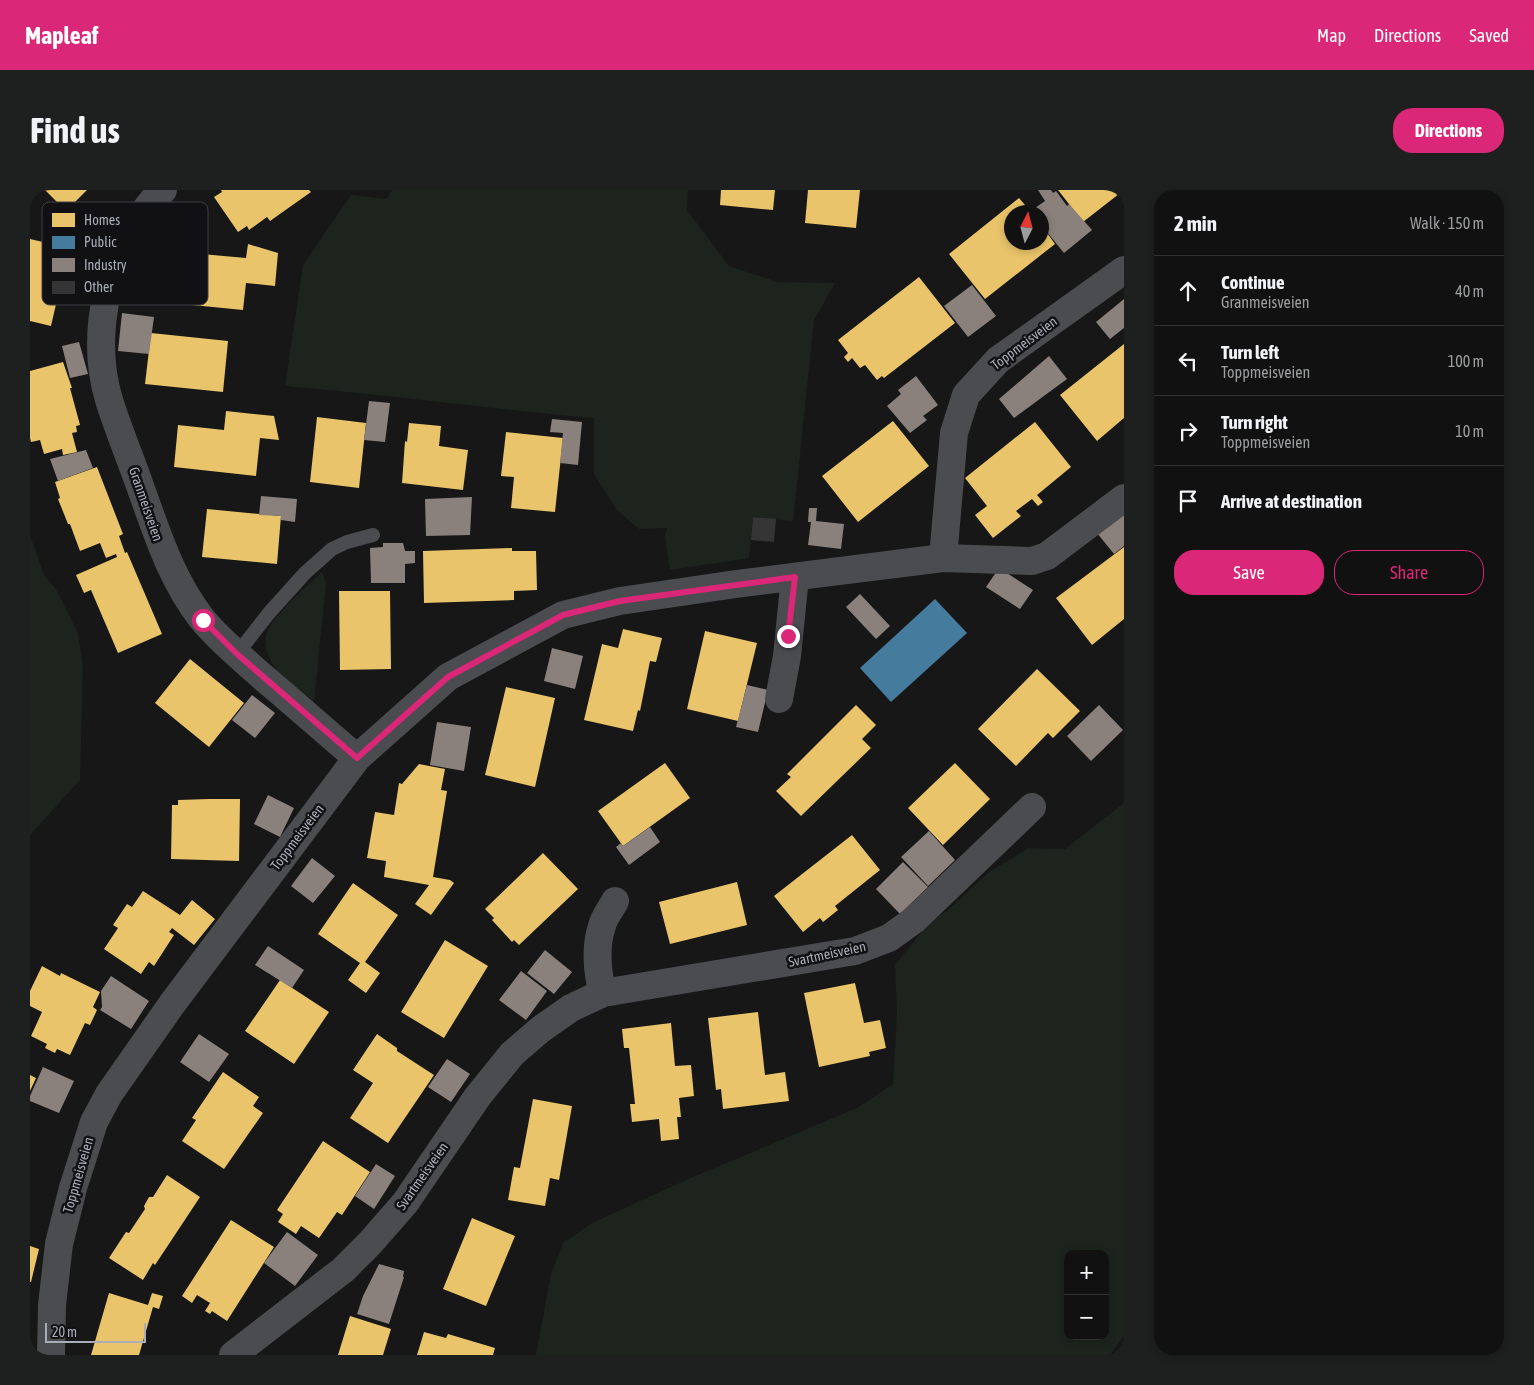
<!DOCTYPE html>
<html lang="en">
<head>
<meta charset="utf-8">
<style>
  body { margin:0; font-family:"Asap Condensed",sans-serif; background:#1e1f1f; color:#f1f3f6 }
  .controls { position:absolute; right:15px; bottom:15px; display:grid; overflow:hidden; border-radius:10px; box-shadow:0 2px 8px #0003 }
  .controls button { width:45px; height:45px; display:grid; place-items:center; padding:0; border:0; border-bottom:1px solid #303131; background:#111; color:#f1f3f6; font:25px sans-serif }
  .compass { position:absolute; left:974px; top:15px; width:45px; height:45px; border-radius:50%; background:#111; box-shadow:0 2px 8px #0003; rotate:6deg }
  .scale { position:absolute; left:15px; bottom:12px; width:101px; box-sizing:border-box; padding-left:5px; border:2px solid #a8adb8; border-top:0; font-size:14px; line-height:18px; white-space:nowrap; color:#a8adb8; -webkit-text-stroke:4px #111113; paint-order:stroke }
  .stop { position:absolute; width:15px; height:15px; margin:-11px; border:4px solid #db2777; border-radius:50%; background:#fff }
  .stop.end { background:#db2777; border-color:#fff; box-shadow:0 1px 5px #0008 }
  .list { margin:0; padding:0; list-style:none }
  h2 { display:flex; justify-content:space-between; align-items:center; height:65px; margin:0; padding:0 20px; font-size:21px }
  h2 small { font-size:16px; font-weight:400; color:#9c9d9f }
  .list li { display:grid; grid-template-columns:32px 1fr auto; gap:15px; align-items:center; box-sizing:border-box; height:70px; padding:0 20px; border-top:1px solid #303131 }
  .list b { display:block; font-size:19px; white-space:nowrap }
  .list p { margin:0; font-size:16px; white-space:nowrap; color:#9c9d9f }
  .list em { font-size:16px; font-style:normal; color:#9c9d9f }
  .actions { display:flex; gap:10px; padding:15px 20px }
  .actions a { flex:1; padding:11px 0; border:1px solid #db2777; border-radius:20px; text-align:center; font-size:18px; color:#db2777 }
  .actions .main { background:#db2777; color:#fff }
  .icon { flex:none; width:28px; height:28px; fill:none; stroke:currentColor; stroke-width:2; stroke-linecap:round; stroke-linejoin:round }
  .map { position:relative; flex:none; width:1094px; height:1165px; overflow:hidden; border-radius:20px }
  header { display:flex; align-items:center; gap:30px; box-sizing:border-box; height:70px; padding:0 25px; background:#db2777; color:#fff }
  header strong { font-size:24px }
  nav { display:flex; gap:28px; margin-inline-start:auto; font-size:18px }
  .intro { display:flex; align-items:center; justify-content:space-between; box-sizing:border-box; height:120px; padding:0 30px }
  h1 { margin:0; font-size:35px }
  .button { padding:12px 22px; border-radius:20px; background:#db2777; color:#fff; font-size:18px; font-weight:700 }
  main { display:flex; gap:30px; padding:0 30px }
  aside { flex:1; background:#111; border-radius:20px; box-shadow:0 2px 8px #0003 }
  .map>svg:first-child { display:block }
</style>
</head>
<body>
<header>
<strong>Mapleaf</strong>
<nav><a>Map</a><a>Directions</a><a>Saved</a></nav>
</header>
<div class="intro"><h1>Find us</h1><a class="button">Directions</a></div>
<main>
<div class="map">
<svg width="1094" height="1165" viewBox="0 0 1094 1165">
  <rect width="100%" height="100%" fill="#171717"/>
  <path fill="#1d241e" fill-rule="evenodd" d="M362,0h296l-1,20 42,56 49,16 57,1 -21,37 -21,201 -40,-4 -4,41 -79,12 -5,-34 2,-8 -28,1 -23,-20 -22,-35v-56c-103,-9 -206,-23 -309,-32l18,-121 48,-70 35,4z
    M0,345l14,40 12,14 22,44 5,33 -3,114 -50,55z
    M292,382l4,11 -12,118c-10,-8 -33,-23 -39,-33 -7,-10 -12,-24 -8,-36 7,-17 41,-47 55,-60z
    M1094,613v533l-14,19h-574l15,-81 12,-31 29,-20 94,-43 171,-72 36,-24 4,-71 -2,-48 33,-41 21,-15 40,-37 40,-24 36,1zM1038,1064h37v82h-37z"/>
  <path fill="#e9c46a" d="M15,0h42l-21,21z
    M191,0h88l2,2 -41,29 -3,-4 -18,13 -2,-4 -9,6 -24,-35 8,-5z
    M691,0h54l-2,20 -53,-5z
    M778,0h52l-4,38 -51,-5z
    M1028,0h66l-41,32z
    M989,8l12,14h-19v30h30v-16l13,18 -70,55 -36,-45z
    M0,49l39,9 -18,78 -21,-5z
    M218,54l30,9 -3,33 -29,-3 -3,27 -91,-9 5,-51 89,8z
    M889,87l36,46 -71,55 -2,-2 -5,4 -12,-15 -5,3 -8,-10 -4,4 -4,-5 4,-4 -10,-13z
    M121,143l77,8 -5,51 -78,-8z
    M1094,154v74l-27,23 -37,-46z
    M33,172l9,26h-2l10,37 -4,1 1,6 -5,1 5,19 -14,3 -1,-6 -18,5 -4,-14 -9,2 -1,-4v-67z
    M196,221l48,5 5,24 -19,-2 -4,38 -82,-9 4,-42 46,5z
    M287,227l49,6 -7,65 -49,-6z
    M863,231l36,45 -71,56 -36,-46z
    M1005,232l36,45 -34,28 6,7 -5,4 -6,-7 -16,12 5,5 -28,22 -18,-23 12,-9 -22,-28z
    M379,233l32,3 -2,20 29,4 -5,40 -61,-7 3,-42 2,1z
    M476,242l57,6 -8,74 -44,-4 3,-31 -13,-1z
    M67,277l26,67 -4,2 6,17 2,-1 35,82 -44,19 -27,-63 -7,3 -8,-18 41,-18 -1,-3 -10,4 -6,-15 -20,8 -10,-27h-2l-10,-25 2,-1 -5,-16z
    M177,319l74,7 -4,48 -75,-7z
    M1094,357v72l-32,26 -36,-47z
    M482,358v3h24l1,39 -23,1v9l-90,3 -1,-52z
    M309,401h51l1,78 -51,1z
    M593,439l39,9 -6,24 -6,-1 -10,50 -2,-1 -5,21 -49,-11 18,-76 16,4z
    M675,441l52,12 -19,78 -51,-12z
    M160,469l54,44 -35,44 -54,-44z
    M1007,479l43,42 -27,27 -5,-5 -32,33 -38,-37z
    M476,497l49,11 -20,89 -50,-12z
    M826,515l20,20 -14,14 9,9 -70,68 -25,-25 15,-14 -4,-3z
    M635,573l25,35 -67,48 -25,-35z
    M925,573l35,36 -47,46 -35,-37z
    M389,574l26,5 -4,21 6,1 -14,86 17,3 4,3 -23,32 -16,-11 14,-19 -45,-8 2,-16 -19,-3 8,-46 19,3 5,-32 3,1z
    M179,609h31l-1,62 -68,-2 1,-54h6v-5z
    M822,645l28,35 -45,36 3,4 -15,12 -3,-4 -17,14 -29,-36z
    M513,663l35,36 -59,56 -5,-5 -2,2 -20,-22 2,-2 -9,-9z
    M707,692l10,43 -77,19 -11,-42z
    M323,693l45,32 -33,47 15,11 -14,20 -18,-13 12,-17 -42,-29z
    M113,701l37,24 12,-15 23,19 -21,26 -22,-17 -3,4 5,3 -20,31 -5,-4 -8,12 -37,-25 14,-21 -5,-3 14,-21 5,3z
    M415,750l43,26 -44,72 -43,-26z
    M12,776l18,10 1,-3 39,19 -7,15 4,3 -7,15 -5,-2 -15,32 -13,-6 -2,4 -10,-5 2,-4 -16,-8 11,-24 -12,-6v-15z
    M250,790l49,32 -35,52 -49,-33z
    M825,793l9,40 16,-3 6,28 -17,4 1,4 -51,11 -15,-74z
    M728,822l7,63 20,-3 4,29 -66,8 -2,-20 -5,1 -8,-72z
    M641,833l4,43 16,-1 3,31 -15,2 2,19h-4l2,22 -18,2 -2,-22 -27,3 -2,-18h5l-6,-56h-5l-2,-19z
    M347,844l20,14v3l37,24 -46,68 -38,-25 23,-35 -20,-13z
    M193,882l36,25 -6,9 10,7 -39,56 -42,-28 14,-21 -4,-2z
    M0,885l6,3 -6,13z
    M503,909l39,7 -13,74 -9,-2 -5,28 -37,-6 6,-33 6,1z
    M293,951l47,31 -28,43 -5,-3 -18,26 -18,-12 -5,8 -18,-12 5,-8 -6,-4z
    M137,985l33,22 -45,68 -2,-2 -10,17 -34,-22 17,-26 3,1 16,-24 -1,-3 5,-9h4z
    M442,1028l43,18 -29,70 -43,-17z
    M201,1030l43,27 -47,74 -15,-10 -2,3 -5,-3 5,-8 -13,-8 -5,8 -10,-7z
    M0,1056l9,3 -8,33h-1z
    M79,1103l39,12 4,-12 11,3 -4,13 -6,-2 -14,48h-48z
    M320,1126l41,13 -8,26h-45z
    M394,1142l22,6 2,-4 47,14 -2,7h-76z"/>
  <path fill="#457b9d" d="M905,409l32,34 -76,69 -31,-34z"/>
  <path fill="#8a817c" d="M1008,0h13l2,3 3,-2 11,15 2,-2 23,26 -28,23 -22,-27 2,-1 -2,-3v-10h-8l-2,-2 13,-9z
    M942,95l24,31 -28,21 -24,-31z
    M1094,109v29l-14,11 -14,-17z
    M92,123l32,4 -5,37 -31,-3z
    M49,152l9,32 -18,4 -8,-32z
    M1019,166l18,23 -53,39 -15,-19z
    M886,186l22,29 -15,11 4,4 -17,13 -23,-27 14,-12 -3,-4z
    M339,211l21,2 -5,39 -21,-2z
    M522,229l30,3 -4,43 -18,-2 3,-30 -13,-1z
    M56,260l7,18 -35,13 -8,-22z
    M231,306l36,3 -2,23 -14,-2v-4l-22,-1z
    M442,307l-2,38 -44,1 -1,-37z
    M779,318h8l-1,13 28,3 -3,25 -33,-4 3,-23h-3z
    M1094,321v35l-10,8 -17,-21z
    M353,353h20l2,8h10v12l-10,1v19h-34l-1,-35 13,-1z
    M969,378l34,22 -13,19 -34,-22z
    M830,404l30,32 -14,13 -30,-32z
    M522,458l31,8 -8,33 -31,-8z
    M717,495l21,5 -10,42 -22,-5z
    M222,505l23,18 -20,25 -23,-18z
    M1069,515l24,25 -32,31 -24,-25z
    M407,532l34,5 -7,44 -34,-6z
    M238,605l26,13 -14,29 -26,-13z
    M620,637l10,15 -31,23 -13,-18 5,-4 2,3z
    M899,641l26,29 -27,26 -27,-29z
    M282,668l23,18 -22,27 -22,-17z
    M873,672l25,25 -28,27 -24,-25z
    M238,756l36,24 -12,18 -37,-23z
    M515,760l27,22 -18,22 -27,-21z
    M491,781l26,20 -21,29 -27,-20z
    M81,786l38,25 -18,28 -31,-19 2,-3 -1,-16z
    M169,844l30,20 -20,28 -29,-20z
    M417,869l23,15 -19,28 -23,-15z
    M13,877l31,14 -15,32 -29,-12v-5z
    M346,974l19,12 -21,33 -19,-13z
    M257,1042l31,23 -23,31 -31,-23z
    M349,1074l25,7 -1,6h1l-15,47 -32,-10 6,-18z"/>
  <path fill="#353536" d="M723,327l23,2 -2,23 -23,-2z"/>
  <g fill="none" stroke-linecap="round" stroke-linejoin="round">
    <path stroke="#4b4c50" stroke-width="14" d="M207,464l32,-41 36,-40 27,-24 15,-7 26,-7"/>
    <path stroke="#4b4c50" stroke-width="28" d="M133,0c-17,15 -28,36 -39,56 -23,46 -30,104 -15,154 9,29 21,57 31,86 17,47 31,93 62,133 18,22 42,41 63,60 31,26 61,53 92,79
      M913,368l11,-125 12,-38 32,-35 126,-90
      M749,509l8,-43 8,-79
      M573,803c-6,-20 -8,-47 -1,-67 2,-9 9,-17 13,-25
      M21,1165l1,-50 7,-61 14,-56 21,-66 15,-28 63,-90 185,-246 91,-81 115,-62 57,-14 116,-17 207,-26 89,3 15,-5 77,-58
      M203,1165l110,-85 27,-27 35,-40 73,-107 34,-42 29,-25 30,-21 32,-15 252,-42 34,-13 25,-18 118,-113"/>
  </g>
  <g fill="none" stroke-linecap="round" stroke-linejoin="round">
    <path stroke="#db2777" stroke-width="6" d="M173,430l34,34 120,104 91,-81 115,-62 57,-14 175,-24 -7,59"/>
  </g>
  <g text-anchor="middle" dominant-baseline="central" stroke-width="5" stroke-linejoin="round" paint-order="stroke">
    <g font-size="14" fill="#a8adb8" stroke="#111113">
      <text transform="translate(994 153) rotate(-37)">Toppmeisveien</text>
      <text transform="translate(116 314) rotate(71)">Granmeisveien</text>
      <text transform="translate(267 647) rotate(-53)">Toppmeisveien</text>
      <text transform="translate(797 764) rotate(-12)">Svartmeisveien</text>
      <text transform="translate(48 985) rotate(-74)">Toppmeisveien</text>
      <text transform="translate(392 986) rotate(-55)">Svartmeisveien</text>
    </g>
  </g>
  <rect x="12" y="12" width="166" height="103" rx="8" fill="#111113" stroke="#3e4045" stroke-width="1"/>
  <rect x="22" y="23" width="23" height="14" fill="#e9c46a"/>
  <rect x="22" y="46" width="23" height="13" fill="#457b9d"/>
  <rect x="22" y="68" width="23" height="14" fill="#8a817c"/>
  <rect x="22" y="91" width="23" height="13" fill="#353536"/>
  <g font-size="14" fill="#a8adb8">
    <text x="54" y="35">Homes</text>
    <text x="54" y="57">Public</text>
    <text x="54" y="80">Industry</text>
    <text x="54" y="102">Other</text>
  </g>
</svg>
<div class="controls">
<button>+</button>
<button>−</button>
</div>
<svg class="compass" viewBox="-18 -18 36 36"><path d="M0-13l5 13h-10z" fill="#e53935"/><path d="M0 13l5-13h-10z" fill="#9c9d9f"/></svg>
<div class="scale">20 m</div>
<div class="stop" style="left:173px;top:430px"></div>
<div class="stop end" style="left:758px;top:446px"></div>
</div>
<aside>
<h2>2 min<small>Walk · 150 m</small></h2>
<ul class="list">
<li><svg class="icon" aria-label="ahead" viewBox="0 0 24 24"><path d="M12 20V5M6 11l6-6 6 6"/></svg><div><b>Continue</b><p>Granmeisveien</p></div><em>40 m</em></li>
<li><svg class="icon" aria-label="left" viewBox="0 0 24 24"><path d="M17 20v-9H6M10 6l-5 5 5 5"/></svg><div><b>Turn left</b><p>Toppmeisveien</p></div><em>100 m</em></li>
<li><svg class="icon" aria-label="right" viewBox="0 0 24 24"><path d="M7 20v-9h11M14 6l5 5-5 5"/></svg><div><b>Turn right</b><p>Toppmeisveien</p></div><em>10 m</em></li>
<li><svg class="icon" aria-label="arrive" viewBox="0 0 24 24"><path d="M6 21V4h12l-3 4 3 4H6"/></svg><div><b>Arrive at destination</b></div></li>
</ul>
<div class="actions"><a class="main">Save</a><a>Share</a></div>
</aside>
</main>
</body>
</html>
